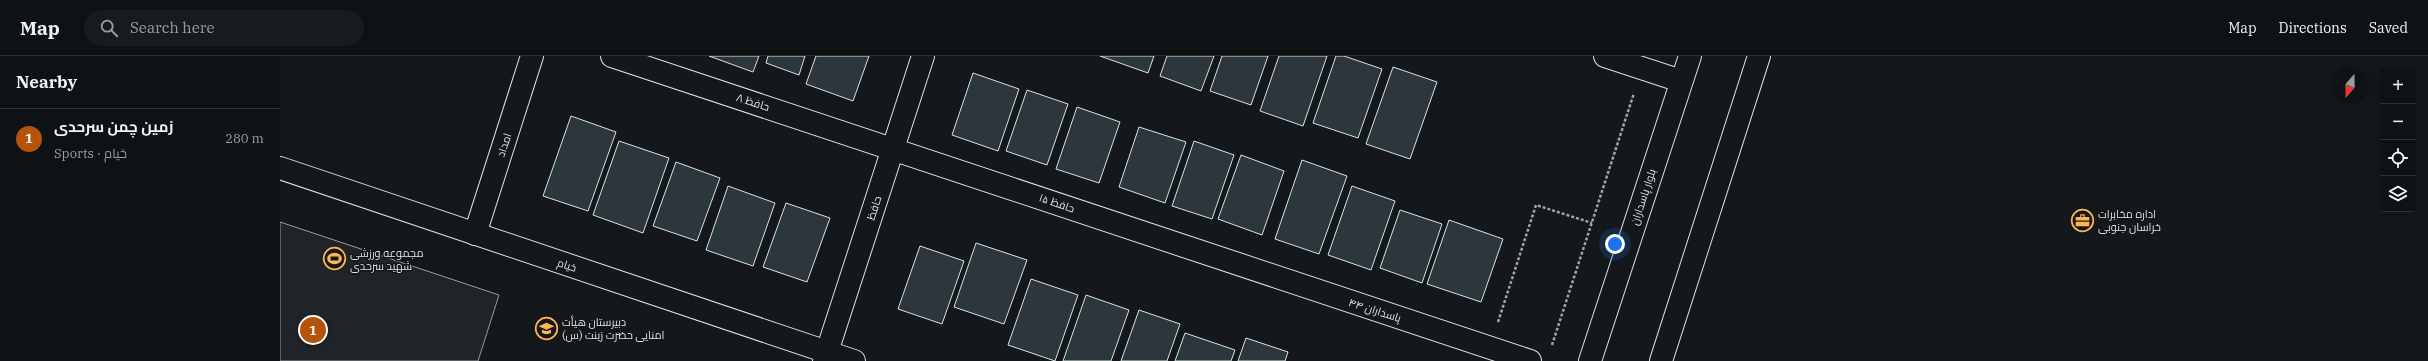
<!DOCTYPE html>
<html lang="en">
<head>
<meta charset="utf-8">
<style>
  body { margin:0; font-family:"IBM Plex Serif",Cairo,serif; background:#181b1e; color:#f1f3f6 }
  .controls { position:absolute; right:12px; top:12px; display:grid; overflow:hidden; border-radius:4px; box-shadow:0 2px 10px #0003 }
  .controls button { width:36px; height:36px; display:grid; place-items:center; padding:0; border:0; border-bottom:1px solid #2f3234; background:#0f1215; color:#f1f3f6; font:20px sans-serif }
  .compass { position:absolute; left:2052px; top:12px; width:36px; height:36px; border-radius:50%; background:#0f1215; box-shadow:0 2px 10px #0003; rotate:200deg }
  .you { position:absolute; left:1335px; top:188px; width:14px; height:14px; margin:-10px; border:3px solid #fff; border-radius:50%; background:#1a73e8; box-shadow:0 0 0 6px #1a73e833 }
  .badge { display:grid; place-items:center; width:26px; height:26px; border-radius:50%; background:#b45309; color:#fff; font-size:13px; font-weight:700 }
  .pin { position:absolute; translate:-50% -50%; border:2px solid #fff; box-shadow:0 1px 4px #0006 }
  .list { margin:0; padding:0; list-style:none }
  h2 { display:flex; justify-content:space-between; align-items:center; height:52px; margin:0; padding:0 16px; font-size:17px }
  h2 small { font-size:13px; font-weight:400; color:#9b9ea0 }
  .list li { display:grid; grid-template-columns:26px 1fr auto; gap:12px; align-items:center; box-sizing:border-box; height:60px; padding:0 16px; border-top:1px solid #2f3234 }
  .list b { display:block; font-size:15px; white-space:nowrap }
  .list p { margin:0; font-size:13px; white-space:nowrap; color:#9b9ea0 }
  .list em { font-size:13px; font-style:normal; color:#9b9ea0 }
  .icon { flex:none; width:22px; height:22px; fill:none; stroke:currentColor; stroke-width:2; stroke-linecap:round; stroke-linejoin:round }
  .map { position:relative; flex:none; width:2148px; height:305px; overflow:hidden }
  header { display:flex; align-items:center; gap:24px; box-sizing:border-box; height:56px; padding:0 20px; background:#0f1215; border-bottom:1px solid #2f3234 }
  header strong { font-size:19px }
  nav { display:flex; gap:22px; margin-inline-start:auto; font-size:14px }
  .search { width:280px; height:36px; background:#181b1e; display:flex; align-items:center; gap:10px; box-sizing:border-box; padding:0 14px; border-radius:22px; color:#9b9ea0; font-size:15px }
  main { display:flex }
  aside { flex:1; background:#0f1215 }
  .map>svg:first-child { display:block }
</style>
</head>
<body>
<header>
<strong>Map</strong>
<div class="search"><svg class="icon" aria-label="search" viewBox="0 0 24 24"><circle cx="10" cy="10" r="6"/><path d="M15 15l6 6"/></svg>Search here</div>
<nav><a>Map</a><a>Directions</a><a>Saved</a></nav>
</header>
<main>
<aside>
<h2>Nearby<small></small></h2>
<ul class="list">
<li><span class="badge">1</span><div><b>زمین چمن سرحدی</b><p>Sports · خیام</p></div><em>280 m</em></li>
</ul>
</aside>
<div class="map">
<svg width="2148" height="305" viewBox="0 0 2148 305">
  <rect width="100%" height="100%" fill="#14181c"/>
  <path fill="#202428" stroke="#939e99" d="M0,166l219,73 -21,66h-198z"/>
  <path fill="#2c363c" stroke="#d8e6dc" d="M429,0h50l-6,16z
    M488,0h37l-6,19 -33,-12z
    M536,0h53l-16,45 -47,-17z
    M820,0h54l-6,17z
    M887,0h47l-13,35 -41,-15z
    M942,0h46l-17,49 -41,-14z
    M999,0h48l-24,70 -43,-15z
    M1056,0h8l38,13 -24,69 -45,-15z
    M1113,11l44,15 -27,77 -44,-15z
    M693,17l46,16 -21,62 -46,-16z
    M747,34l41,14 -21,61 -41,-14z
    M797,51l43,15 -21,61 -43,-14z
    M291,60l45,16 -28,79 -45,-15z
    M859,71l47,15 -21,61 -46,-16z
    M339,85l50,17 -26,75 -50,-18z
    M914,85l40,14 -22,64 -40,-13z
    M961,99l43,16 -22,64 -44,-16z
    M1022,104l45,16 -28,78 -44,-15z
    M396,106l44,16 -23,63 -44,-15z
    M448,130l47,17 -22,63 -47,-16z
    M1072,130l43,15 -24,69 -43,-15z
    M506,147l44,15 -23,64 -44,-15z
    M1120,154l42,14 -20,59 -42,-15z
    M1169,164l54,19 -22,63 -54,-18z
    M696,187l51,17 -23,64 -50,-17z
    M640,190l44,15 -22,63 -44,-15z
    M751,223l47,16 -23,66 -47,-16z
    M806,239l43,15 -18,51h-48z
    M859,254l41,14 -13,37h-46z
    M905,277l50,17 -4,11h-56z
    M966,282l42,14 -3,9h-47z"/>
  <g fill="none" stroke-linecap="round" stroke-linejoin="round">
    <defs>
      <path id="street" d="M332,0l918,305
        M1325,0l76,25
        M195,178l57,-178"/>
      <path id="secondary" d="M0,112l574,193
        M544,305l99,-305"/>
      <path id="primary" d="M1310,305l100,-305
        M1381,305l98,-305"/>
    </defs>
    <use href="#street" stroke="#d8e6dc" stroke-width="24"/>
    <use href="#secondary" stroke="#d8e6dc" stroke-width="24"/>
    <use href="#primary" stroke="#d8e6dc" stroke-width="24"/>
    <path stroke="#9da8a2" stroke-width="2.5" stroke-dasharray="3 2" stroke-linecap="butt" d="M1218,266l38,-117 56,18
      M1272,289l82,-252"/>
    <use href="#street" stroke="#14181c" stroke-width="22"/>
    <use href="#secondary" stroke="#14181c" stroke-width="22"/>
    <use href="#primary" stroke="#14181c" stroke-width="22"/>
  </g>
  <defs>
    <symbol id="office-ring" viewBox="-11 -11 22 22"><circle r="9.5" fill="#14181c" stroke="#ffb74d" stroke-width="1.5"/><path d="M-6-3h4V-5.5h4V-3h4V5H-6ZM-1-4.5V-3h2v-1.5ZM-6 0V1H6V0Z" fill="#ffb74d"/></symbol>
    <symbol id="stadium-ring" viewBox="-11 -11 22 22"><circle r="9.5" fill="#14181c" stroke="#ffb74d" stroke-width="1.5"/><path d="M0-5a6.5 5 0 1 0 0 10a6.5 5 0 1 0 0-10ZM-3.5-1.8h7v3.6h-7Z" fill="#ffb74d"/></symbol>
    <symbol id="school-ring" viewBox="-11 -11 22 22"><circle r="9.5" fill="#14181c" stroke="#ffb74d" stroke-width="1.5"/><path d="M0-5L7-2L0 1L-7-2ZM-4 1L0 2.5L4 1V4Q0 6-4 4Z" fill="#ffb74d"/></symbol>
  </defs>
  <g fill-rule="evenodd">
    <use href="#office-ring" x="1790" y="152" width="25" height="25"/>
    <use href="#stadium-ring" x="42" y="190" width="25" height="25"/>
    <use href="#school-ring" x="254" y="260" width="25" height="25"/>
  </g>
  <g text-anchor="middle" dominant-baseline="central" stroke-width="3" stroke-linejoin="round" paint-order="stroke">
    <g font-size="11" fill="#d8e6dc" stroke="#14181c">
      <text transform="translate(473 46) rotate(18)">حافظ ۸</text>
      <text transform="translate(224 89) rotate(-72)">امداد</text>
      <text transform="translate(1363 141) rotate(-72)">بلوار پاسداران</text>
      <text transform="translate(777 147) rotate(19)">حافظ ۱۵</text>
      <text transform="translate(594 152) rotate(-72)">حافظ</text>
      <text transform="translate(287 209) rotate(18)">خیام</text>
      <text transform="translate(1095 254) rotate(18)">پاسداران ۴۴</text>
    </g>
    <g font-size="11" fill="#d8e6dc" stroke="#14181c" text-anchor="start">
      <text x="1818" y="158">اداره مخابرات<tspan x="1818" dy="13">خراسان جنوبی</tspan></text>
      <text x="70" y="197">مجموعه ورزشی<tspan x="70" dy="13">شهید سرحدی</tspan></text>
      <text x="282" y="266">دبیرستان هیأت<tspan x="282" dy="13">امنایی حضرت زینت (س)</tspan></text>
    </g>
  </g>
</svg>
<div class="controls">
<button>+</button>
<button>−</button>
<button><svg class="icon" aria-label="locate" viewBox="0 0 24 24"><circle cx="12" cy="12" r="6"/><path d="M12 2v4M12 18v4M2 12h4M18 12h4"/></svg></button>
<button><svg class="icon" aria-label="layers" viewBox="0 0 24 24"><path d="M12 4l9 5-9 5-9-5zM3 14l9 5 9-5"/></svg></button>
</div>
<svg class="compass" viewBox="-18 -18 36 36"><path d="M0-13l5 13h-10z" fill="#e53935"/><path d="M0 13l5-13h-10z" fill="#9b9ea0"/></svg>
<div class="you"></div>
<div class="pin badge" style="left:33px;top:274px">1</div>
</div>
</main>
</body>
</html>
